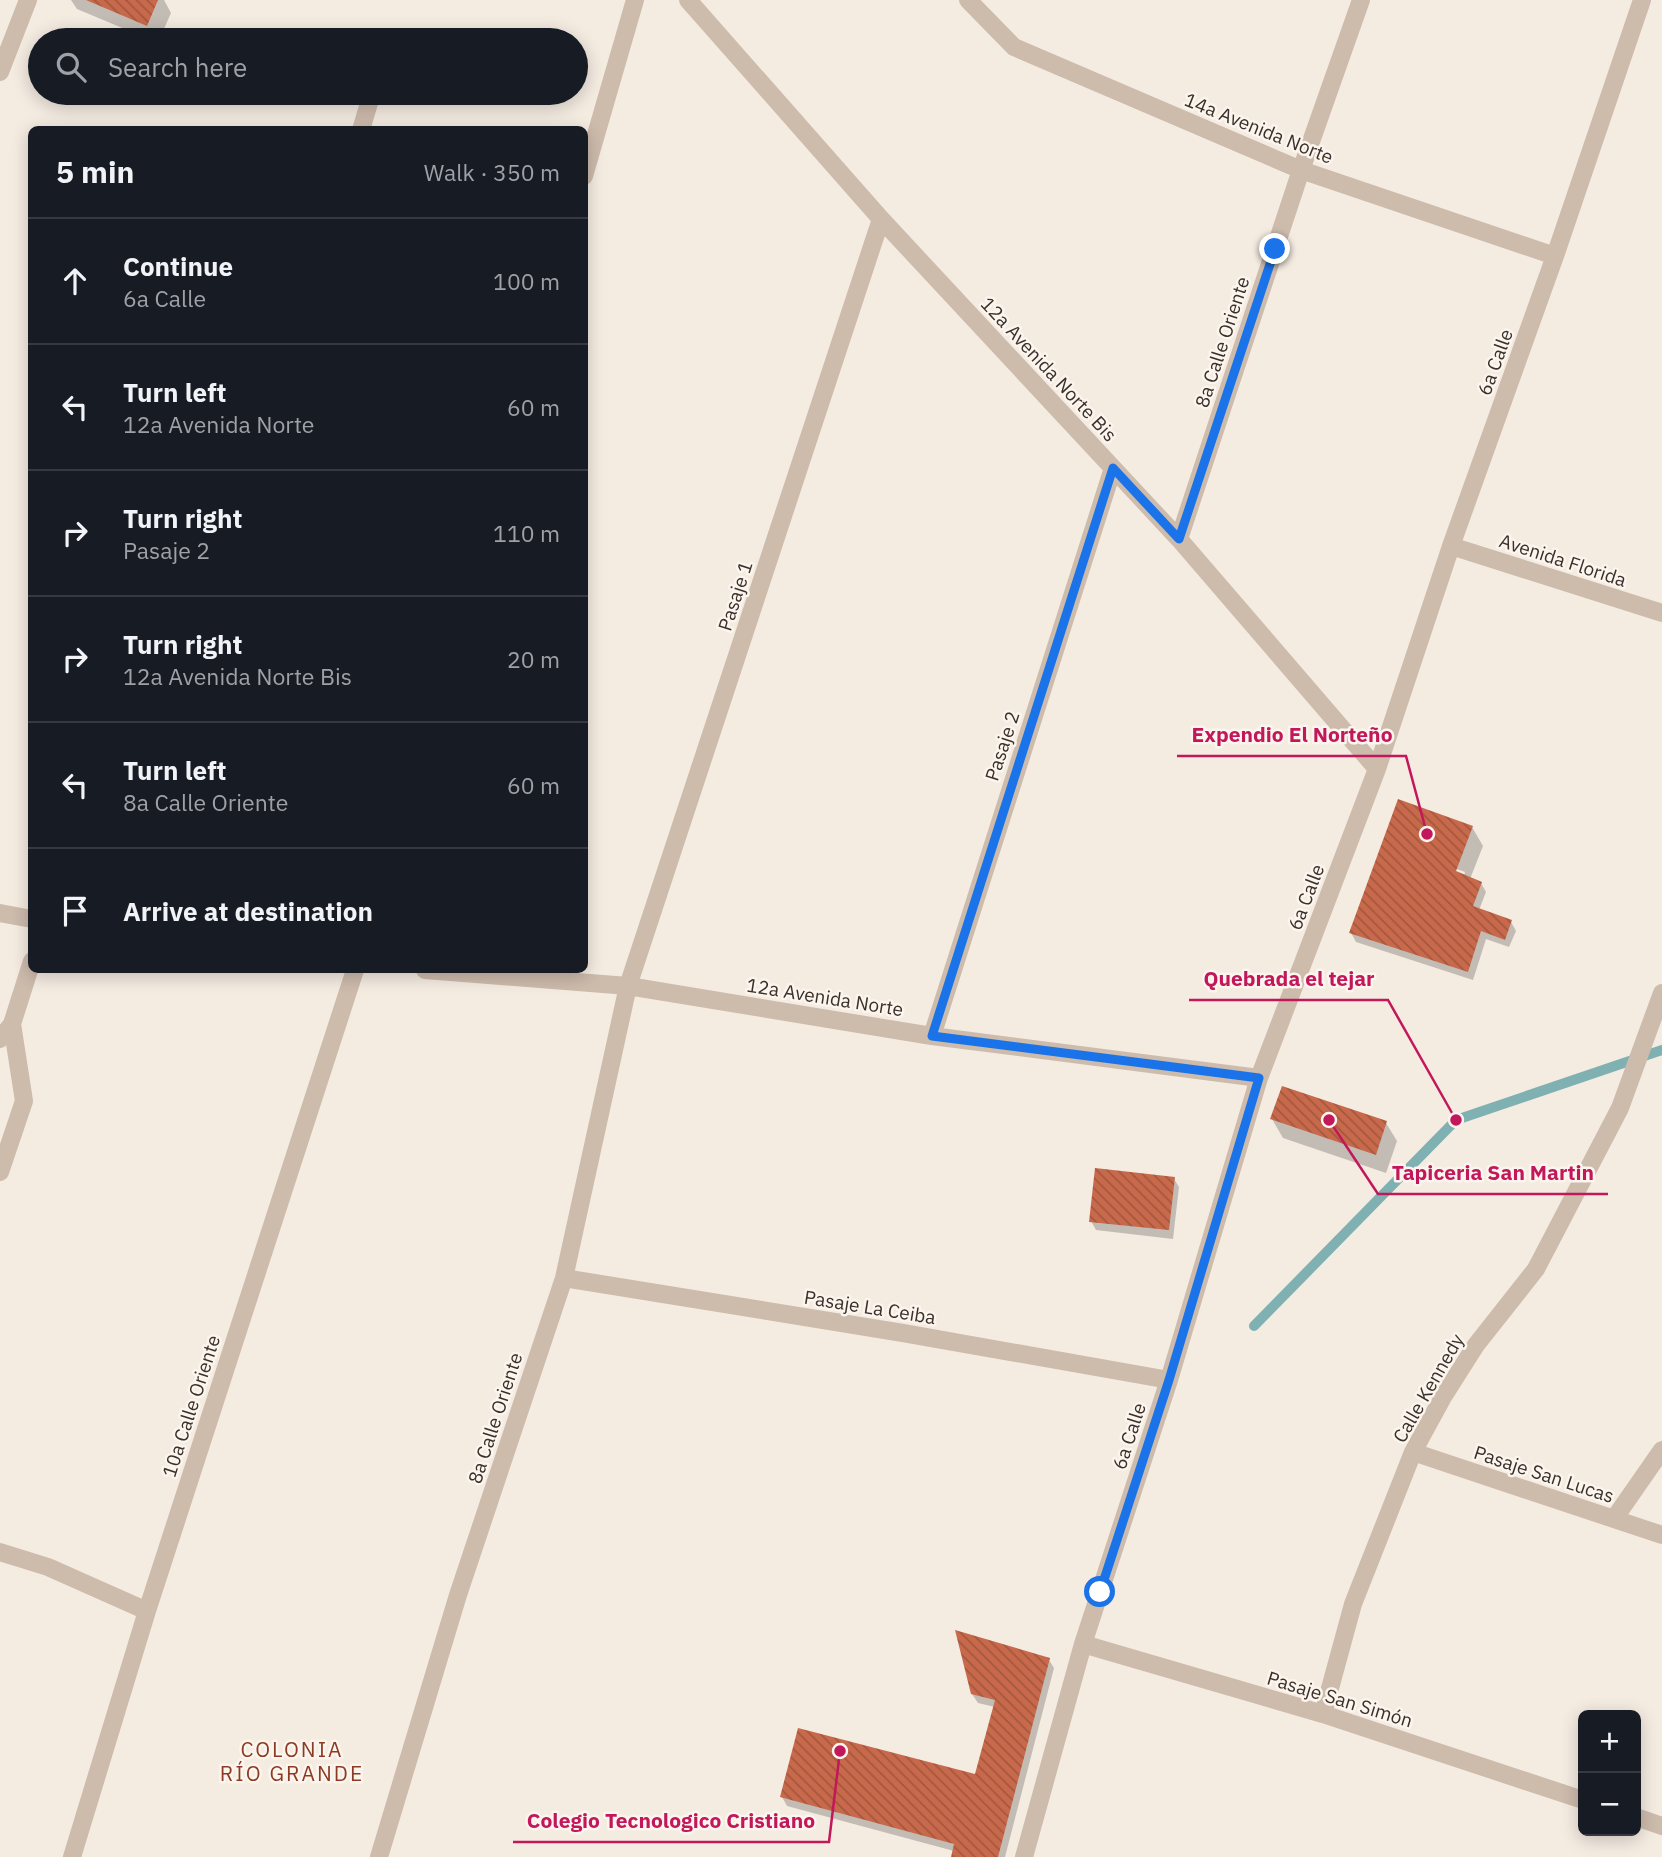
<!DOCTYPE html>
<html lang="en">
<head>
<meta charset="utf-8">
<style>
  body { margin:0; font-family:"IBM Plex Sans",sans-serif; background:#20242c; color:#f1f3f6 }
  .controls { position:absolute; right:21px; bottom:21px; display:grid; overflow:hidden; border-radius:10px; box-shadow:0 4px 18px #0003 }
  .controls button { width:63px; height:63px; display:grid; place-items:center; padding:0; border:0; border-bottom:2px solid #363941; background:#171b24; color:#f1f3f6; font:35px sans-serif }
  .stop { position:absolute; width:21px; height:21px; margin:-16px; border:5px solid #1a73e8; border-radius:50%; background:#fff }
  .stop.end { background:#1a73e8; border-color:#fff; box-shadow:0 2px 7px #0008 }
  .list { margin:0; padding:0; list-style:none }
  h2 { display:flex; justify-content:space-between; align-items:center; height:91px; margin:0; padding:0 28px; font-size:30px }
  h2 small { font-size:23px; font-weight:400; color:#9ea1a6 }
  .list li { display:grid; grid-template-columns:46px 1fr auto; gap:21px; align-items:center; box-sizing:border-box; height:126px; padding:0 28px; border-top:2px solid #363941 }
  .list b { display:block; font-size:26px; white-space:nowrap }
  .list p { margin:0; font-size:23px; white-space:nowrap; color:#9ea1a6 }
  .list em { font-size:23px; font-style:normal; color:#9ea1a6 }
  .icon { flex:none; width:38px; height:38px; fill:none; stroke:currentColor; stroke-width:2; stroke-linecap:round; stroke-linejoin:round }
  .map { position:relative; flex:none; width:1662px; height:1857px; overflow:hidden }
  .search { position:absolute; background:#171b24; box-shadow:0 4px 18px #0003; left:28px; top:28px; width:560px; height:77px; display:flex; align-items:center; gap:18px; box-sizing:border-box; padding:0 24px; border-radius:38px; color:#9ea1a6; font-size:26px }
  .panel { position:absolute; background:#171b24; box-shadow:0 4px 18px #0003; left:28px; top:126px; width:560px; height:847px; border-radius:10px }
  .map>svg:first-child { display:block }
</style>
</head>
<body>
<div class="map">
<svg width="1662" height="1857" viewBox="0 0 1662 1857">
  <defs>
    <pattern id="building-back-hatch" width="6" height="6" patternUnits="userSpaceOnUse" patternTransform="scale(1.75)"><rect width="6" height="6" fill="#c8694b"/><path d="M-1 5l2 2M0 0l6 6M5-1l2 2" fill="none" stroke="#a4573f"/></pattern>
  </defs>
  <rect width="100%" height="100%" fill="#f4ebe1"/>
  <path fill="#0003" fill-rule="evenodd" d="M71,0h93l7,13 -12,27h-8l-74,-31z
    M1399,801l73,26 11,19 -13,33 11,4 5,9 -7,18 32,12 5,9 -7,16 -23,-8 -13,41 -117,-38 -5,-9zM1396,847l69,25 -1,3 -68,-25z
    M1272,1119l114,4 11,18 -11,32 -103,-35z
    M1174,1179l5,8 -6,52 -77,-9 -5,-9z
    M1049,1660l5,8 -49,189h-52l1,-6 -167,-45 -5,-9 194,-21 19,-69 -17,-4 -6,-9z"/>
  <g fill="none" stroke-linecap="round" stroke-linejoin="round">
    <path stroke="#7fb0b2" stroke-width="10" d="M1254,1326l202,-206 206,-70"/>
  </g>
  <path fill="url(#building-back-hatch)" d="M86,0h72l-11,26z
    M1398,799l75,27 -17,45 26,11 -9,24 39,14 -7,20 -24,-9 -13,41 -119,-39z
    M1282,1086l105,35 -11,34 -106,-36z
    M1095,1168l80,9 -6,53 -80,-8z
    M955,1630l95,28 -52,199h-47l3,-13 -174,-47 18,-69 177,46 20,-74 -24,-6z"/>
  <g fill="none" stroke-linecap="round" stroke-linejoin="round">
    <path stroke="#cdbbac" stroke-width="18" d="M688,0l193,219 298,320 198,230
      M968,0l46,47 287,123 254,86
      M0,72l28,-72
      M361,130l11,-37
      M584,176l51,-176
      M1179,539l122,-369 60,-170
      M1451,546l211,67
      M0,913l32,6
      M425,970l203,16 304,50 327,42
      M932,1036l181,-568
      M0,1039l12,-15 20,-63
      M0,1172l24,-71 -12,-77
      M564,1278l339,55 266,47
      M1413,1452l249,83
      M1614,1519l48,-69
      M0,1552l48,15 99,44
      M1083,1644l240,70 260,86
      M1323,1714l30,-110 60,-152 30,-55 33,-52 60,-76 84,-161 42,-115
      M1636,1817l26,9
      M72,1857l75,-246 208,-641
      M379,1857l79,-262 106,-317 64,-292 253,-767
      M1024,1857l59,-213 86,-264 90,-302 118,-309 74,-223 104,-290 87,-256"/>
  </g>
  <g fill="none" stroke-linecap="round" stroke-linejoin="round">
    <path stroke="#1a73e8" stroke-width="9" d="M1100,1592l69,-212 90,-302 -327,-42 181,-568 66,71 96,-290"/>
  </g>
  <g text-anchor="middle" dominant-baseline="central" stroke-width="5" stroke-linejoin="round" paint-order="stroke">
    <g font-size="19" fill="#3b302b" stroke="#fbf5ee">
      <text transform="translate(1259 128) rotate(22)">14a Avenida Norte</text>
      <text transform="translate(1222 342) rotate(-72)">8a Calle Oriente</text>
      <text transform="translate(1495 362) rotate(-70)">6a Calle</text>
      <text transform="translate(1049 369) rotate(47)">12a Avenida Norte Bis</text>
      <text transform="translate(1563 560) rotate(18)">Avenida Florida</text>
      <text transform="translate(735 596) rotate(-72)">Pasaje 1</text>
      <text transform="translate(1002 746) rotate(-72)">Pasaje 2</text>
      <text transform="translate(1306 897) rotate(-69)">6a Calle</text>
      <text transform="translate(825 997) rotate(9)">12a Avenida Norte</text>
      <text transform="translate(870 1307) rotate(9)">Pasaje La Ceiba</text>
      <text transform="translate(1428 1388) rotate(-60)">Calle Kennedy</text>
      <text transform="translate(191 1406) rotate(-72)">10a Calle Oriente</text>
      <text transform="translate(495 1418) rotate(-72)">8a Calle Oriente</text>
      <text transform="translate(1129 1436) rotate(-72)">6a Calle</text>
      <text transform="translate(1544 1474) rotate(18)">Pasaje San Lucas</text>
      <text transform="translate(1340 1699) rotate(17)">Pasaje San Simón</text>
    </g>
    <g font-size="21" letter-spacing="2" fill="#8c3b22" stroke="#fbf5ee">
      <text x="292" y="1749">COLONIA<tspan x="292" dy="24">RÍO GRANDE</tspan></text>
    </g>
  </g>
  <path fill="none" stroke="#c2185b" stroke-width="2.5" d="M1427 834L1406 756H1177M1456 1120L1388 1000H1189M1329 1120L1378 1194H1608M840 1751L829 1842H513"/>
  <g fill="#c2185b" stroke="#fbf5ee" stroke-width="2.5">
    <circle cx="1427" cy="834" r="7"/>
    <circle cx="1456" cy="1120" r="7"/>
    <circle cx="1329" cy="1120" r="7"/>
    <circle cx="840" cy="1751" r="7"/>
  </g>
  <g font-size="21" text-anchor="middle" font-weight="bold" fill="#c2185b" stroke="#fbf5ee" stroke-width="5" stroke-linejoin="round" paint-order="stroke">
    <text x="1292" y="742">Expendio El Norteño</text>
    <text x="1289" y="986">Quebrada el tejar</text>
    <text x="1493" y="1180">Tapiceria San Martin</text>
    <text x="671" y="1828">Colegio Tecnologico Cristiano</text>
  </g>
</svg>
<div class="controls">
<button>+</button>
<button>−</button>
</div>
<div class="stop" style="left:1100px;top:1592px"></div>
<div class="stop end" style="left:1275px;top:249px"></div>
<div class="search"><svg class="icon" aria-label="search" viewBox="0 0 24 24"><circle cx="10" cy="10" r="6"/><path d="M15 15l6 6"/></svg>Search here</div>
<section class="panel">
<h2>5 min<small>Walk · 350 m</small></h2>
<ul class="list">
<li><svg class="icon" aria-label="ahead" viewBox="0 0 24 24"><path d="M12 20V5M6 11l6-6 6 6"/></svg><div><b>Continue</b><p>6a Calle</p></div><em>100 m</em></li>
<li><svg class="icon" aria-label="left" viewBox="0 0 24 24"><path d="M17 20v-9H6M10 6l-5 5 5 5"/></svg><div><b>Turn left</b><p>12a Avenida Norte</p></div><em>60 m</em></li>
<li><svg class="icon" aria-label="right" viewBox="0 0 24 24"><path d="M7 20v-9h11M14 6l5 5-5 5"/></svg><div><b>Turn right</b><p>Pasaje 2</p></div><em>110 m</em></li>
<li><svg class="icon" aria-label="right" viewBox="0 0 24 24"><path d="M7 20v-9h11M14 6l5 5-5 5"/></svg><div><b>Turn right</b><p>12a Avenida Norte Bis</p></div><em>20 m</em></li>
<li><svg class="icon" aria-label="left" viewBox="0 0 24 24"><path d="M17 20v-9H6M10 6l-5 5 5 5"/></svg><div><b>Turn left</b><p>8a Calle Oriente</p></div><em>60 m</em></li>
<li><svg class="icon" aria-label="arrive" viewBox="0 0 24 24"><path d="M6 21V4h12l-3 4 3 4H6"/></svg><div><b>Arrive at destination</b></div></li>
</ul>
</section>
</div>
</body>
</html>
